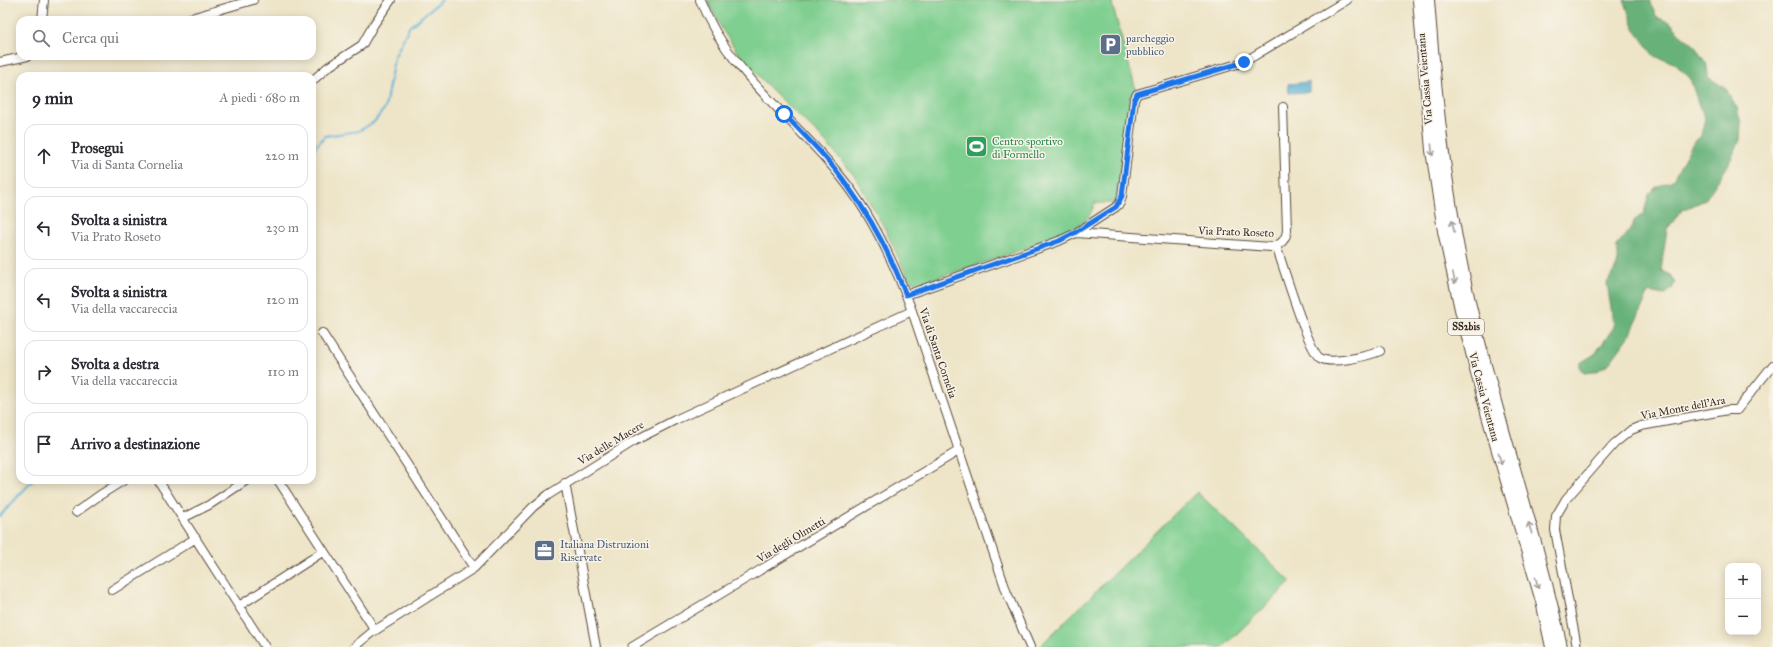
<!DOCTYPE html>
<html lang="it">
<head>
<meta charset="utf-8">
<style>
  body { margin:0; font-family:"IM FELL Great Primer",serif; background:#f7f7f7; color:#2b2b33 }
  .controls { position:absolute; right:12px; bottom:12px; display:grid; overflow:hidden; border-radius:8px; box-shadow:0 2px 10px #0003 }
  .controls button { width:36px; height:36px; display:grid; place-items:center; padding:0; border:0; border-bottom:1px solid #e1e1e2; background:#fff; color:#2b2b33; font:20px sans-serif }
  .stop { position:absolute; width:12px; height:12px; margin:-9px; border:3px solid #1a73e8; border-radius:50%; background:#fff }
  .stop.end { background:#1a73e8; border-color:#fff; box-shadow:0 1px 4px #0008 }
  .list { margin:0; padding:0; list-style:none }
  h2 { display:flex; justify-content:space-between; align-items:center; height:52px; margin:0; padding:0 16px; font-size:17px }
  h2 small { font-size:13px; font-weight:400; color:#7c7c81 }
  .list li { display:grid; grid-template-columns:26px 1fr auto; gap:12px; align-items:center; box-sizing:border-box; height:64px; margin:0 8px 8px; padding:0 8px; border:1px solid #e1e1e2; border-radius:12px }
  .list b { display:block; font-size:15px; white-space:nowrap }
  .list p { margin:0; font-size:13px; white-space:nowrap; color:#7c7c81 }
  .list em { font-size:13px; font-style:normal; color:#7c7c81 }
  .icon { flex:none; width:22px; height:22px; fill:none; stroke:currentColor; stroke-width:2; stroke-linecap:round; stroke-linejoin:round }
  .map { position:relative; flex:none; width:1773px; height:647px; overflow:hidden }
  .search { position:absolute; background:#fff; box-shadow:0 2px 10px #0003; left:16px; top:16px; width:300px; height:44px; display:flex; align-items:center; gap:10px; box-sizing:border-box; padding:0 14px; border-radius:12px; color:#7c7c81; font-size:15px }
  .panel { position:absolute; background:#fff; box-shadow:0 2px 10px #0003; left:16px; top:72px; width:300px; height:412px; border-radius:12px }
  .map>svg:first-child { display:block }
</style>
</head>
<body>
<div class="map">
<svg width="1773" height="647" viewBox="0 0 1773 647">
  <rect width="100%" height="100%" fill="#f7f3e8"/>
  <filter id="ink" filterUnits="userSpaceOnUse"><feTurbulence type="fractalNoise" baseFrequency=".025" numOctaves="2"/><feDisplacementMap in="SourceGraphic" scale="8" xChannelSelector="R" yChannelSelector="G"/><feConvolveMatrix kernelMatrix="1 2 1 2 8 2 1 2 1" color-interpolation-filters="sRGB"/></filter>
  <filter id="wash" filterUnits="userSpaceOnUse"><feTurbulence type="fractalNoise" baseFrequency=".012" numOctaves="4" result="noise"/><feDisplacementMap in="SourceGraphic" scale="16" xChannelSelector="R" yChannelSelector="G"/><feGaussianBlur stdDeviation="0.9" result="paint"/><feColorMatrix in="noise" values="0 0 0 0 0 0 0 0 0 0 0 0 0 0 0 0 0 1.4 0 .05"/><feComposite in="paint" operator="in"/></filter>
  <g filter="url(#wash)">
    <rect width="100%" height="100%" fill="#eee5c8"/>
    <path fill="#7fcf90" stroke="#5d7c57" d="M707,0h404l25,90 -5,3 -15,110h-22c-2,21 -29,30 -46,38l-126,42 -10,-2 -4,-3 -23,-49 -31,-54 -34,-39 -48,-46 -32,-34 -18,-27z
      M1197,492l94,90 -68,65h-182l-1,-1z"/>
    <path fill="#67b27a" stroke="#516e4c" d="M1624,0h26l6,17 14,5 9,11 15,12 13,20 1,12 18,12 11,19 4,16 -1,16 -13,27 -22,33 -23,10 -15,19 -6,41 9,5 5,7 -3,7 -8,6 -15,-3 -21,46 -20,27 -14,7 -10,1 -4,-5v-5l15,-9 19,-27 -7,-44c8,-15 15,-20 9,-37l16,-18 2,-7 10,-8 5,-19 6,-6 18,-8 19,-36 9,-8 4,-18 -6,-12 -9,-28 -16,-15 -20,-7 -19,-26z"/>
    <path fill="#5ab1d7" stroke="#4a6e7a" d="M1309,82v10l-20,1 -1,-9z"/>
    <g fill="none" stroke-linecap="round" stroke-linejoin="round">
      <path stroke="#5ab1d7" stroke-width="2" d="M312,151l13,-15 34,-5 15,-9 11,-14 9,-50 15,-31 33,-27
        M0,516l33,-36"/>
    </g>
  </g>
  <g filter="url(#ink)">
    <g fill="none" stroke-linecap="round" stroke-linejoin="round">
      <defs>
        <path id="minor" d="M700,0c27,70 91,116 137,172 34,40 57,90 75,139l95,282 23,54
          M42,20l2,-20
          M184,20l69,-20
          M0,62l28,-6
          M312,81l16,-14 34,-22 12,-21 17,-24
          M1076,233l195,14c10,-2 15,-7 16,-17l-4,-123
          M1276,246c7,18 32,105 44,112 11,7 48,-2 60,-7
          M906,295l153,-54 17,-8 40,-26 4,-4 2,-7 12,-96 3,-6 107,-32 103,-62
          M322,333l152,235
          M158,480l107,167
          M278,480l97,150
          M565,483l31,164
          M76,512l24,-17 24,-15
          M183,518l26,-13 38,-25
          M112,590l84,-52
          M239,606l85,-55
          M354,647l17,-14 103,-65 59,-61 15,-12 86,-54 41,-21 237,-109
          M632,647l328,-197
          M1577,647l-22,-117 1,-14 10,-17 48,-55 17,-14 10,-4 87,-16h9l36,-45"/>
        <path id="highway" d="M1419,0l13,150 12,81 17,78 27,107 54,185 10,46
          M1428,0c8,105 18,203 42,306 27,115 66,226 91,341"/>
      </defs>
      <use href="#minor" stroke="#564638" stroke-width="10"/>
      <use href="#highway" stroke="#564638" stroke-width="14"/>
      <use href="#minor" stroke="#fff" stroke-width="8"/>
      <use href="#highway" stroke="#fff" stroke-width="12"/>
    </g>
    <defs><path id="oneway-shaft" d="M-6 0H5M1.5-3L5.5 0L1.5 3" fill="none" stroke-width="1.6" stroke-linecap="round" stroke-linejoin="round"/></defs>
    <g stroke="#a79f9a">
      <use href="#oneway-shaft" transform="translate(1432 150) rotate(84)"/>
      <use href="#oneway-shaft" transform="translate(1453 226) rotate(-101)"/>
      <use href="#oneway-shaft" transform="translate(1454 278) rotate(78)"/>
      <use href="#oneway-shaft" transform="translate(1500 459) rotate(74)"/>
      <use href="#oneway-shaft" transform="translate(1530 528) rotate(-106)"/>
      <use href="#oneway-shaft" transform="translate(1537 583) rotate(74)"/>
    </g>
  </g>
  <g fill="none" stroke-linecap="round" stroke-linejoin="round" filter="url(#ink)">
    <path stroke="#1a73e8" stroke-width="5" d="M784,114c22,23 45,45 63,71 24,33 44,71 59,110l153,-54 17,-9 40,-25 6,-11 12,-96 3,-6 107,-32"/>
  </g>
  <defs>
    <symbol id="parking-square" viewBox="-11 -11 22 22"><rect x="-9" y="-9" width="18" height="18" rx="4" fill="#5c6f8a" stroke="#f7f3e8"/><path d="M-3.5-5.5H1a3.5 3.5 0 0 1 0 7H-1V5.5H-3.5ZM-1-3.4V-.6H.8a1.4 1.4 0 0 0 0-2.8Z" fill="#fff"/></symbol>
    <symbol id="stadium-square" viewBox="-11 -11 22 22"><rect x="-9" y="-9" width="18" height="18" rx="4" fill="#2e9e5b" stroke="#f7f3e8"/><path d="M0-5a6.5 5 0 1 0 0 10a6.5 5 0 1 0 0-10ZM-3.5-1.8h7v3.6h-7Z" fill="#fff"/></symbol>
    <symbol id="office-square" viewBox="-11 -11 22 22"><rect x="-9" y="-9" width="18" height="18" rx="4" fill="#5c6f8a" stroke="#f7f3e8"/><path d="M-6-3h4V-5.5h4V-3h4V5H-6ZM-1-4.5V-3h2v-1.5ZM-6 0V1H6V0Z" fill="#fff"/></symbol>
  </defs>
  <g fill-rule="evenodd">
    <use href="#parking-square" x="1098" y="32" width="25" height="25"/>
    <use href="#stadium-square" x="964" y="134" width="25" height="25"/>
    <use href="#office-square" x="532" y="538" width="25" height="25"/>
  </g>
  <g text-anchor="middle" dominant-baseline="central" stroke-width="3" stroke-linejoin="round" paint-order="stroke">
    <rect fill="#f7f3e8" stroke="#73665b" stroke-width="1" x="1448" y="319" width="36" height="16" rx="3"/>
    <g font-size="10" font-weight="bold" fill="#3b2a1e">
      <text x="1466" y="327">SS2bis</text>
    </g>
    <g font-size="11" fill="#4e5e75" stroke="#f7f3e8" text-anchor="start">
      <text x="1126" y="38">parcheggio<tspan x="1126" dy="13">pubblico</tspan></text>
      <text x="560" y="544">Italiana Distruzioni<tspan x="560" dy="13">Riservate</tspan></text>
    </g>
    <g font-size="11" fill="#3b2a1e" stroke="#f7f3e8">
      <text transform="translate(1425 79) rotate(-95)">Via Cassia Veientana</text>
      <text transform="translate(1236 232) rotate(2)">Via Prato Roseto</text>
      <text transform="translate(938 353) rotate(71)">Via di Santa Cornelia</text>
      <text transform="translate(1484 397) rotate(75)">Via Cassia Veientana</text>
      <text transform="translate(1683 408) rotate(-11)">Via Monte dell'Ara</text>
      <text transform="translate(611 443) rotate(-31)">Via delle Macere</text>
      <text transform="translate(791 540) rotate(-31)">Via degli Olmetti</text>
    </g>
    <g font-size="11" fill="#27864d" stroke="#f7f3e8" text-anchor="start">
      <text x="992" y="141">Centro sportivo<tspan x="992" dy="13">di Formello</tspan></text>
    </g>
  </g>
</svg>
<div class="controls">
<button>+</button>
<button>−</button>
</div>
<div class="stop" style="left:784px;top:114px"></div>
<div class="stop end" style="left:1244px;top:62px"></div>
<div class="search"><svg class="icon" aria-label="search" viewBox="0 0 24 24"><circle cx="10" cy="10" r="6"/><path d="M15 15l6 6"/></svg>Cerca qui</div>
<section class="panel">
<h2>9 min<small>A piedi · 680 m</small></h2>
<ul class="list">
<li><svg class="icon" aria-label="ahead" viewBox="0 0 24 24"><path d="M12 20V5M6 11l6-6 6 6"/></svg><div><b>Prosegui</b><p>Via di Santa Cornelia</p></div><em>220 m</em></li>
<li><svg class="icon" aria-label="left" viewBox="0 0 24 24"><path d="M17 20v-9H6M10 6l-5 5 5 5"/></svg><div><b>Svolta a sinistra</b><p>Via Prato Roseto</p></div><em>230 m</em></li>
<li><svg class="icon" aria-label="left" viewBox="0 0 24 24"><path d="M17 20v-9H6M10 6l-5 5 5 5"/></svg><div><b>Svolta a sinistra</b><p>Via della vaccareccia</p></div><em>120 m</em></li>
<li><svg class="icon" aria-label="right" viewBox="0 0 24 24"><path d="M7 20v-9h11M14 6l5 5-5 5"/></svg><div><b>Svolta a destra</b><p>Via della vaccareccia</p></div><em>110 m</em></li>
<li><svg class="icon" aria-label="arrive" viewBox="0 0 24 24"><path d="M6 21V4h12l-3 4 3 4H6"/></svg><div><b>Arrivo a destinazione</b></div></li>
</ul>
</section>
</div>
</body>
</html>
